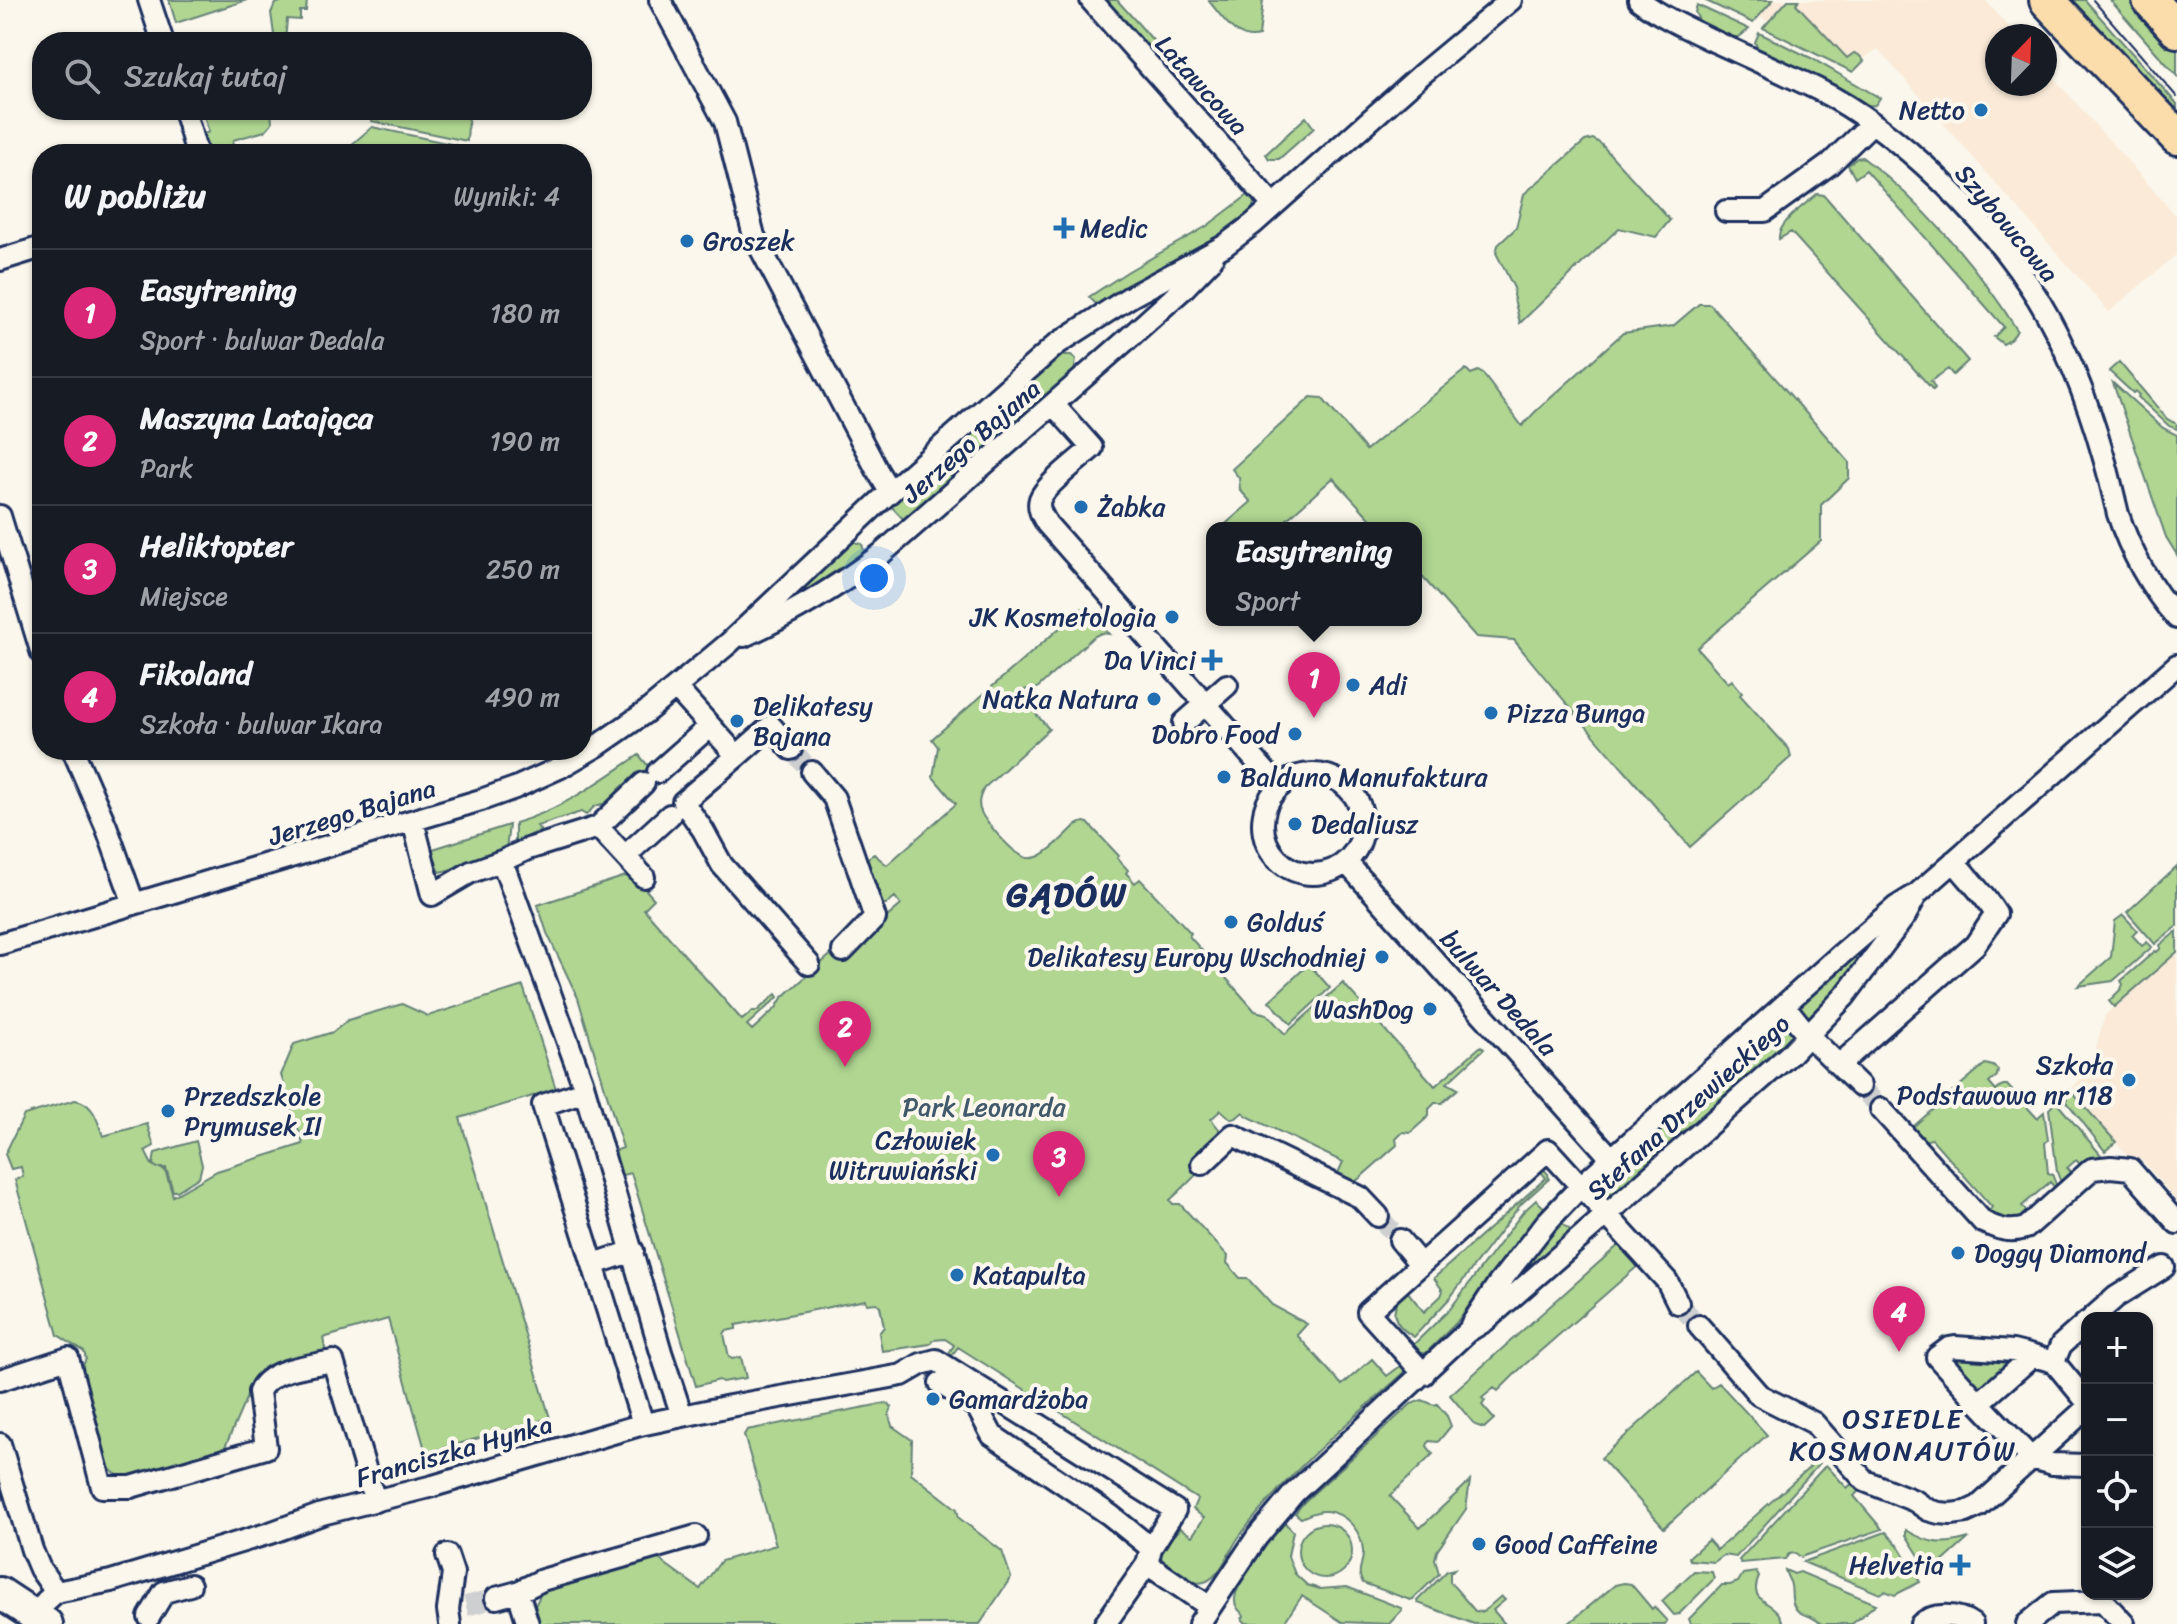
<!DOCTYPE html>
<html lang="pl">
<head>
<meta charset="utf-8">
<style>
  body { margin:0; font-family:Sriracha,sans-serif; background:#242831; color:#f1f3f6 }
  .controls { position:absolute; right:24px; bottom:24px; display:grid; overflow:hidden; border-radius:16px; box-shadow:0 2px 6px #0004 }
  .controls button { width:72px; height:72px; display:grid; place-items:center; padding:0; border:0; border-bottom:2px solid #363941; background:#171b24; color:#f1f3f6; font:40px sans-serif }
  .compass { position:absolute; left:1985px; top:24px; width:72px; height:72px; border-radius:50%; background:#171b24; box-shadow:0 2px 6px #0004; rotate:23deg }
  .you { position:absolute; left:874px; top:578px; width:28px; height:28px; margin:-20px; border:6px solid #fff; border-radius:50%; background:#1a73e8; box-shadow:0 0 0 12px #1a73e833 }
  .badge { display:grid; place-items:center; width:52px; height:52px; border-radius:50%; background:#db2777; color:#fff; font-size:26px; font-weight:700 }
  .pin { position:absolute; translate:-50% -66px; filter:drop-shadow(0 2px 4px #0008) }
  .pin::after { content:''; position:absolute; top:42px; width:28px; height:24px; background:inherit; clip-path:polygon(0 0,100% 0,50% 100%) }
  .popup { position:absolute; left:1206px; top:522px; width:216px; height:104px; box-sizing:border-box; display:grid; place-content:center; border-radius:16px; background:#171b24; filter:drop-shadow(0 2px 6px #0005); font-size:26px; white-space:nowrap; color:#9ea1a6 }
  .popup b { font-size:30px; color:#f1f3f6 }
  .popup::after { content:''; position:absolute; left:50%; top:100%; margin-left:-16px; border:16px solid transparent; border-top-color:#171b24 }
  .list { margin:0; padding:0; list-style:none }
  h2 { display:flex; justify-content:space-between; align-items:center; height:104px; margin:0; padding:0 32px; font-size:34px }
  h2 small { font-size:26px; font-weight:400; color:#9ea1a6 }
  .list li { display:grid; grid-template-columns:52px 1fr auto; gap:24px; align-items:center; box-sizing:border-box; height:128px; padding:0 32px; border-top:2px solid #363941 }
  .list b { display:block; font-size:30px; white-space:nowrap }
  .list p { margin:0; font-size:26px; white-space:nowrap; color:#9ea1a6 }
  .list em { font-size:26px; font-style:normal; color:#9ea1a6 }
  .icon { flex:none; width:44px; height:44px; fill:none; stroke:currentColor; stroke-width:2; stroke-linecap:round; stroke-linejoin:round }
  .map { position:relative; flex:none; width:2177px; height:1624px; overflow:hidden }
  .search { position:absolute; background:#171b24; box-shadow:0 2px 6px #0004; left:32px; top:32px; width:560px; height:88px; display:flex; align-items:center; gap:20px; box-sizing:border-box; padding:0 28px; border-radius:32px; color:#9ea1a6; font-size:30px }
  .panel { position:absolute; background:#171b24; box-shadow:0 2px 6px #0004; left:32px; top:144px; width:560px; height:616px; border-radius:32px }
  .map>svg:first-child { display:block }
</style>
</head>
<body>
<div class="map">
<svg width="2177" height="1624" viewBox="0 0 2177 1624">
  <rect width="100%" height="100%" fill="#fbf7ec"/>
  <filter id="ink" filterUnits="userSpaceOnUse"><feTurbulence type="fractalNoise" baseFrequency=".0125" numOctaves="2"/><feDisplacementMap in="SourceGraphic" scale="16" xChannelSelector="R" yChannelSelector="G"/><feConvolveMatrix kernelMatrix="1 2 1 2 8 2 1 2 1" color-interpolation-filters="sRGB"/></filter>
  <g filter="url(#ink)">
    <path fill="#faead7" d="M1727,0h258l32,36h-20v48h48v-16l132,149v37l-68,58 -231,-263 -24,16z
      M2177,952v249l-35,-41 -12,-2 -60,-68 20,-20 15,-55z"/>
    <path fill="#b0d691" stroke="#668278" stroke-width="2" d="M169,0h78l-71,23z
      M285,0h22l-1,11h-6v9l-13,-1 -2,23h-10l-4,-29 4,-9z
      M1103,0h14l43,48 -8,7z
      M1208,0h55l-4,36c-22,7 -38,-21 -51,-36z
      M1704,0h69l-20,23z
      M1788,0h11l-3,4 51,54 7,-5 5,2 5,6 -11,11 -90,-44z
      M2063,0h22l92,104v16z
      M2110,0h26l41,47v29z
      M1697,5l52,24 -1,1 -9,7h-10l-28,-12 -6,-13z
      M1759,33l52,25 69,40 -5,7 -12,1 -39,-23 -66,-33 -3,-8z
      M202,110h69l1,13 -7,8 -32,9 -1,11 9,3h-37l-7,-18 12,-4z
      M372,110h97l-2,31 -96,-20z
      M1306,117l8,11 -35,31h-10l-3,-5z
      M372,127l84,18 -1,9h-117l12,-8z
      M1593,139l8,5 69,76 -14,17 -37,-9 -99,95 -7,-28 1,-7 -18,-35 2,-8 18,-17 8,-34 61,-53z
      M1862,157c60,45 115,109 155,173 -3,7 -7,11 -14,14l-9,-7 10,-10 -138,-157 -11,8 -7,-13 9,-7z
      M1252,192l2,11 -2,7 -3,5 -19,14 -28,19 -103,59 -10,-10 38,-25 80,-46z
      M1817,194l7,1 144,166 -15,14 -5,-6 -17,12 4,7 -2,2 -142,-158 -12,7c-2,-16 26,-34 38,-45z
      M1699,304h11l139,158v16l-28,27v36l-124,107 31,35 4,-3 10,12 -2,3 49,54 2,8 -101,90c-58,-69 -119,-136 -176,-207l-38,-3 -60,-67v-42h-37l-46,-50 -56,50h-56l30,-26 -11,-12 -1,-12 -7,-9 79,-72 11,1 44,52 100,-81 5,5 7,-3 5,3 39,52 13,-14 88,-79 50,-7z
      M1064,355h7l5,4 -2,14 -166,151 -19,-20 166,-146z
      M2119,362l48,57 10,5v5l-8,-3 -31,-29 1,-2 -4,-4 -2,2 -24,-22z
      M2113,383l50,45 14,7v120l-11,-18z
      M851,541l11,3 3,11 -20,20 -83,42z
      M1085,606l24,28 -8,-1 -8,4 -59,54 -8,-2 -3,3v7l26,30 -65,59c-4,8 -7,15 -3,24 4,10 29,37 38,42 5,4 12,5 18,3 11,-3 30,-23 39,-32l8,-3 4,1 31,33 -2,2 11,12 -2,3 9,10 5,-4 51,54 -2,3 66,75 12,3 18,20 58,-51 92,103 46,-40 3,3 -37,34 11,6 -16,14h-7l-6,6v7l-19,17 -7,-1 -7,7 1,6 -43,38 -17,-8 6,-13 -96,-46 -4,-4 -7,6 -5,1 -10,-9 -10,9 8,10c-1,30 -29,52 -49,71l3,4h7l48,52 -1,7 13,15h7l25,27 35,19 -10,11 45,50 30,-26 15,17 16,-12 2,8c-58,52 -119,102 -166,165 -9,12 -17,37 -32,44 -15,7 -33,-9 -44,-17l-3,-11 10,-20 4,2 6,-7 12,8 12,-18 -11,-9 4,-10 -239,-152 -8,11 -3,-2 7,-11 -9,-6 -12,1 -3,4 -48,7 -3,-18 5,-6 -4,-21 -3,-3 -10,1 -1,-4 -130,25v4l-10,2 -2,3 5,23 3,2 9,-2 5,21 -24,4 -3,-2 -23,6 -65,-213 -13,3 -6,-24 11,-4 -45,-150 -31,-65 -9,-28 94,-31 22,25 -10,10 98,111 11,-9h4l19,-17 2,3 -31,28 5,5 24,-22 6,-10 54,-48 8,4 57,-49 -6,-8 -9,7h-8l-15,-43 11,-7 13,11 69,-61 -23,-27 5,-30 -6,-8z
      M639,755l10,12 -39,35 -15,4 -9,9 -5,-3 -44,14 4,5 -12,4 -5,8 -9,3v-23c46,-13 84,-41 124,-68z
      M509,825l-3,25 -16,8 -49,14 -6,-6 -5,-16z
      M2177,866v60l-22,18 -28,-32z
      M2123,915l14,15 -5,5 10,11 5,-4 5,5 -39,34 -35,5 33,-29 4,-36z
      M1884,926l-32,52 -42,41h-4l-8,-10 2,-8z
      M2177,931v21l-63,55 -5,-6 12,-12 2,-5 -2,-3 34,-30 2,1 4,-4 -1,-3z
      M1309,964l21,24 -39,36 -22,-23z
      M523,986l33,103 -96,29 90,300 -124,35 -38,-134 -65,19 2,10 -4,9 -64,16 -34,79 -90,27c-12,-1 -19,-4 -26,-14l-28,-91 7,-15 -2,-7 -26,-17 -43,-155 8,-4 -2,-9 -10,2 -6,-15 19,-39 51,-15c19,3 22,20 28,36l44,-12 7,22 -9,5 7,14 6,3 -5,-3 2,-12 41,-12 6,24 -3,12 -22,14h-4l-7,-23h-7l6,2 8,26 44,-25 86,-27 -22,-69 13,-31 39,-12 15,-12 54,-16 26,12z
      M1779,1023l10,6 3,4 -2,10 -176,155h-10l-7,-9 -1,-5 177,-160z
      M1985,1064l8,2 5,4 -1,6 -8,7 7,8 7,-6h4l30,33 7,-6 4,28 -3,3 3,30 4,1 7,18 -9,-10 -28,24 8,10 -16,5 -27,-7 5,-7 -60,-68 -16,3 -9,-10 47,-41 9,11 3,-2 -9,-12z
      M2070,1090l46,52 -11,9 -38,-49 -1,-8z
      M2056,1102l45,53 -16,14 -9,-9 -9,8 8,9 -12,11 -6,-16 -8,-63z
      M1541,1166l7,8 1,5 -28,25 -72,95 -35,38c-22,-13 -27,-29 -7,-46l17,21 17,-16 2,-5 -9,-13 112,-100 -8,-10z
      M1536,1200l12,11 -45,55 -4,-1 -43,58 -30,30h-7l-8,-6 39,-38 73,-97z
      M1558,1220l17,14 -62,54 -11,2z
      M1621,1243l18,22 -117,102 -24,24 -4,-3 -12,10 3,3 -3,4 12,14 -10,9 -9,-3 -25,-30z
      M1950,1357l63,3 -31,26 -3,1z
      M1696,1372l15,16 8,-5 48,52 -103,93 -63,-70z
      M1422,1400l12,5 3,-1 10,12 4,10 -13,16 -9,-1 -2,5 6,8 -43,42 30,32 50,-47 -4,28 -29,42 -2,8 4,15 -26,25 -3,1 -47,-17c-8,-12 1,-19 0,-32 -1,-19 -16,-38 -37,-40 -9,-1 -17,4 -25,7l-6,-5 9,-11 107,-98z
      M886,1403l6,4 -3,8 3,11 20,14 -1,33 46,36 2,9 43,33 9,26 -31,47h-446l-3,-10 15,-31 103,-31 51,37 21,-28 55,-16 -32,-110 3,-5z
      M1810,1452l10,11 -84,94 -12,-2 -10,7 -24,-2 -1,-3 19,-17 9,10 93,-83 -8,-10z
      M1826,1465l21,23 10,-9 6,7 -9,10 28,33 -81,28 -6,-4 -6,1 -4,5 -44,4 -2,-3z
      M1285,1523l8,8 -5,25 7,18 12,11 13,4 27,-2 54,21 1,2 -13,14 -47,-2 -40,-26 -19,28 -37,-1 -4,-4 2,-3c-4,-5 -10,-10 -9,-17 0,-16 38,-63 50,-76z
      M1298 1551a27 27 0 1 1 54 0a27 27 0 1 1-54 0Z
      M1906,1530c24,14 36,16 63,8l-39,35 -24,-38z
      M1886,1532l12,13 22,37 -25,13 -10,-4 -5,3 -77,-32z
      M1454,1569l-4,4v9l25,29 8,1 18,-16 4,4 -12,10 12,14h-31l-56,-21 -1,-2 30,-30z
      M1785,1570l9,4 6,-2 76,32 -24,20h-31c-7,-8 -14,-7 -22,-12 -11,-9 -5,-20 -9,-30 -2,-4 -4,-8 -5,-12z
      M1694,1571l18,1 2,7 -35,35 -5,1 -12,-14z
      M1756,1572l3,5c-13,29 19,21 24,47h-92l-2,-5 33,-34h8l8,-3 5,-8z
      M1624,1583l7,1 21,25 2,-2 13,14 -2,3h-97l47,-39z"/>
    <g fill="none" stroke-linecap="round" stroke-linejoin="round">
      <path stroke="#cecfd0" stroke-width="20" stroke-dasharray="20 10" stroke-linecap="butt" d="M791,749l21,23
        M1860,1086l21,23
        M1378,1216l22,24
        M1678,1303l21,23
        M466,1606l30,-8"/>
      <defs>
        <path id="street" d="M149,0l14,42
          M660,0l65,122 29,114 123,234 13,22
          M1091,0l182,205
          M1639,0c24,18 52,30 79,43 33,15 66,30 99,46 82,41 173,132 221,210 29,48 50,103 65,156 6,19 10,39 15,59 12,37 33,75 59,104
          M184,110l13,44
          M1726,211h39l65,-47 42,-41
          M0,260l42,-13
          M1053,404l39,44c-12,11 -47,37 -52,51 -3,9 2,17 7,25l232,263
          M0,516l42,138
          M744,636c49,-22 93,-49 136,-81l243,-212 60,-54 29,-30
          M676,688l61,68 34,-30 20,23
          M1184,723l43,-38
          M73,750l33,76 28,78
          M737,756l-54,46 20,28 19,35 87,99
          M658,772l52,-46
          M812,772l22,26 41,120 -32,33
          M1263 824a50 50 0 1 1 100 0a50 50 0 1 1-100 0Z
          M413,821l19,74 39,-23 31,-11 80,220 79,271 21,64
          M598,827l46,50
          M625,856l45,-41
          M502,861l26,-12 70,-22 46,-44
          M1346,862l266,297
          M0,944l481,-144 34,-12 44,-20 38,-22 49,-34 83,-69 151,-142 177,-157 73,-47 94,-51 29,-22 169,-150 89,-74
          M1784,1005l24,30 52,51
          M1839,1065l136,-120 21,-31c-12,-20 -28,-35 -42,-53
          M585,1091l-42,14 100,319
          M1881,1109l102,113c15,7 26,11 43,6l66,-59 19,-2 19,2 47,54
          M1202,1164l31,-29 127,62 18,19
          M1400,1240l20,24
          M594,1264l39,-13
          M2092,1318l24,-21 48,-30
          M1471,1325l25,-38 50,-64 35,-37 258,-230 57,-49 21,-13 260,-229
          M1699,1326l60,69 55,28 51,58 50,20 13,9 11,3 12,1 15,-2 13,-6 108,-98
          M2054,1362l7,-17 26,-23
          M1424,1374l-56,-62 180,-162 119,131 11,22
          M0,1380l68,-22 34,129h29l135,-39 -7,-56c9,-24 52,-26 74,-31l42,140
          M940,1383l37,24 15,28 118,80 41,33
          M2087,1402l-33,-40 -21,-6 -54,47 52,55 21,6 35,1
          M1979,1403l-42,-46 12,-9 6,-1 58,4 20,5
          M0,1444l32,106 8,19 16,23
          M447,1555l6,18 -5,37 2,14
          M1147,1564l63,43
          M496,1598l22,-6
          M36,1617l10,-16 10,-9 55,-11 159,-48 52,-19 111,-28 207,-61 90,-19 172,-31 19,-11 15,-4 239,150 -24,38 -4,16 -42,60
          M149,1617l15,-25 26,-7
          M528,1624l-10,-32 24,-12 154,-44
          M1199,1624l58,-87 37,-44 173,-161 18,-11 304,-266 56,-59 60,-80 12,-22
          M1921,1624c14,-12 37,-10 51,0
          M2027,1624l26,-21 50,-2 21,23"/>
        <path id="secondary" d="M0,1593l47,31"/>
        <path id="primary" d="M2047,0l130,137
          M2150,0l27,30"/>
      </defs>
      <use href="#street" stroke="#1b2f5e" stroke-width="26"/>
      <use href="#secondary" stroke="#1b2f5e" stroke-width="36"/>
      <use href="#primary" stroke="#1b2f5e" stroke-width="40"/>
      <use href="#street" stroke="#fbf7ec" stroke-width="20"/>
      <use href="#secondary" stroke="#fbf7ec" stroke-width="30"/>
      <use href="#primary" stroke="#fbddab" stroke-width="34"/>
      <path stroke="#1b2f5e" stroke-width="2" d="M2093,0l84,97"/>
    </g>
  </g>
  <g fill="#1f6fb2" stroke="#fbf7ec" stroke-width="3">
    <circle cx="1981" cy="110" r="8"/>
    <path d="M1060 216h8v8h8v8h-8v8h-8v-8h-8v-8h8z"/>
    <circle cx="687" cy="241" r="8"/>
    <circle cx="1081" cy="507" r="8"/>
    <circle cx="1172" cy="617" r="8"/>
    <path d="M1208 648h8v8h8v8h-8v8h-8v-8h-8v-8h8z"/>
    <circle cx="1353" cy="685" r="8"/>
    <circle cx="1154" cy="699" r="8"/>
    <circle cx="1491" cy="713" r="8"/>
    <circle cx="737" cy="721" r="8"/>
    <circle cx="1295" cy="734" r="8"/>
    <circle cx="1224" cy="777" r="8"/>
    <circle cx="1295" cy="824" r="8"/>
    <circle cx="1231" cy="922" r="8"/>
    <circle cx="1382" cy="957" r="8"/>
    <circle cx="1430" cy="1009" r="8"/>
    <circle cx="2129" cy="1080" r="8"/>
    <circle cx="168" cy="1111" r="8"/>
    <circle cx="993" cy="1155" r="8"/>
    <circle cx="1958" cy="1253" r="8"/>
    <circle cx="957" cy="1275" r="8"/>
    <circle cx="933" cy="1399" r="8"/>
    <circle cx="1479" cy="1544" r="8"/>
    <path d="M1956 1553h8v8h8v8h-8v8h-8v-8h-8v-8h8z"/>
  </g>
  <g text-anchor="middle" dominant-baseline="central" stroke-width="8" stroke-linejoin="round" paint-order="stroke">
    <g font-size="26" fill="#1b2f5e" stroke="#fbf7ec">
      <text transform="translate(1202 85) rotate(48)">Latawcowa</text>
      <text transform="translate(2007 223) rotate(50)">Szybowcowa</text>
      <text transform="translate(971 441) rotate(-41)">Jerzego Bajana</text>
      <text transform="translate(352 812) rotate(-17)">Jerzego Bajana</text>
      <text transform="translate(1499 993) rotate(48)">bulwar Dedala</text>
      <text transform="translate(1688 1107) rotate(-42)">Stefana Drzewieckiego</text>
      <text transform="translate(454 1451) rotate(-16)">Franciszka Hynka</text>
    </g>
    <g font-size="26" fill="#1b2f5e" stroke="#fbf7ec" text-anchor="start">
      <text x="1965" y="110" text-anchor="end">Netto</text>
      <text x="1080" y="228">Medic</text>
      <text x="703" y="241">Groszek</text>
      <text x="1097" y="507">Żabka</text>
      <text x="1156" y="617" text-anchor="end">JK Kosmetologia</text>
      <text x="1196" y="660" text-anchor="end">Da Vinci</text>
      <text x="1369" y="685">Adi</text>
      <text x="1138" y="699" text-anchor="end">Natka Natura</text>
      <text x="753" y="706">Delikatesy<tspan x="753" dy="30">Bajana</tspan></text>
      <text x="1507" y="713">Pizza Bunga</text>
      <text x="1279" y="734" text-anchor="end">Dobro Food</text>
      <text x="1240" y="777">Balduno Manufaktura</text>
      <text x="1311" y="824">Dedaliusz</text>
      <text x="1247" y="922">Golduś</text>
      <text x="1366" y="957" text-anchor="end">Delikatesy Europy Wschodniej</text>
      <text x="1414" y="1009" text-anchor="end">WashDog</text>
      <text x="2113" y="1065" text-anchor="end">Szkoła<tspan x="2113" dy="30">Podstawowa nr 118</tspan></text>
      <text x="184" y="1096">Przedszkole<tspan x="184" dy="30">Prymusek II</tspan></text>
      <text x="977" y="1140" text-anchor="end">Człowiek<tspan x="977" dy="30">Witruwiański</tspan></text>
      <text x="1974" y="1253">Doggy Diamond</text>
      <text x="973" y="1275">Katapulta</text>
      <text x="949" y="1399">Gamardżoba</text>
      <text x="1495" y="1544">Good Caffeine</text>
      <text x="1944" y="1565" text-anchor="end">Helvetia</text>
    </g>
    <g font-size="26" fill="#40596b" stroke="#fbf7ec">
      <text x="984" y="1107">Park Leonarda</text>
    </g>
    <g font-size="28" letter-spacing="2" fill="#1b2f5e" stroke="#fbf7ec">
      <text x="1903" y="1418">OSIEDLE<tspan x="1903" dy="32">KOSMONAUTÓW</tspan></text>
    </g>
    <g font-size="34" font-weight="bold" letter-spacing="2" fill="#1b2f5e" stroke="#fbf7ec">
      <text x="1067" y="895">GĄDÓW</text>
    </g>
  </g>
</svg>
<div class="controls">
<button>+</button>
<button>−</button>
<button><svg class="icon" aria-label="locate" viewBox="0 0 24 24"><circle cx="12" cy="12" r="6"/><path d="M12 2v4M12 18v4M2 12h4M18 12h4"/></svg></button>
<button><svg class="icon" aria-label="layers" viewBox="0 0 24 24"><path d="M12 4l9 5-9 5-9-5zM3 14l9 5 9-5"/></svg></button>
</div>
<svg class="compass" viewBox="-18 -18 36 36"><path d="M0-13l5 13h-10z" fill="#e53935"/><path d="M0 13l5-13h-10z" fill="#9ea1a6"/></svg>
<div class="you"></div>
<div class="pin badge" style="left:1314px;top:718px">1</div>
<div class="popup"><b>Easytrening</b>Sport</div>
<div class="pin badge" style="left:845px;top:1067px">2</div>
<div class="pin badge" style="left:1059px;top:1197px">3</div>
<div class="pin badge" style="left:1899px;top:1352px">4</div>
<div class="search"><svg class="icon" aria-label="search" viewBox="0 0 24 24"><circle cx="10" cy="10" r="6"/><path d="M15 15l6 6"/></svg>Szukaj tutaj</div>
<section class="panel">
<h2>W pobliżu<small>Wyniki: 4</small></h2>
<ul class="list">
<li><span class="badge">1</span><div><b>Easytrening</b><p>Sport · bulwar Dedala</p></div><em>180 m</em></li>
<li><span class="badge">2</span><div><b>Maszyna Latająca</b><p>Park</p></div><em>190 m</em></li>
<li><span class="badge">3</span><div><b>Heliktopter</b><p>Miejsce</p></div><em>250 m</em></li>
<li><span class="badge">4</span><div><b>Fikoland</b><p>Szkoła · bulwar Ikara</p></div><em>490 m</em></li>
</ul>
</section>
</div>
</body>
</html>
